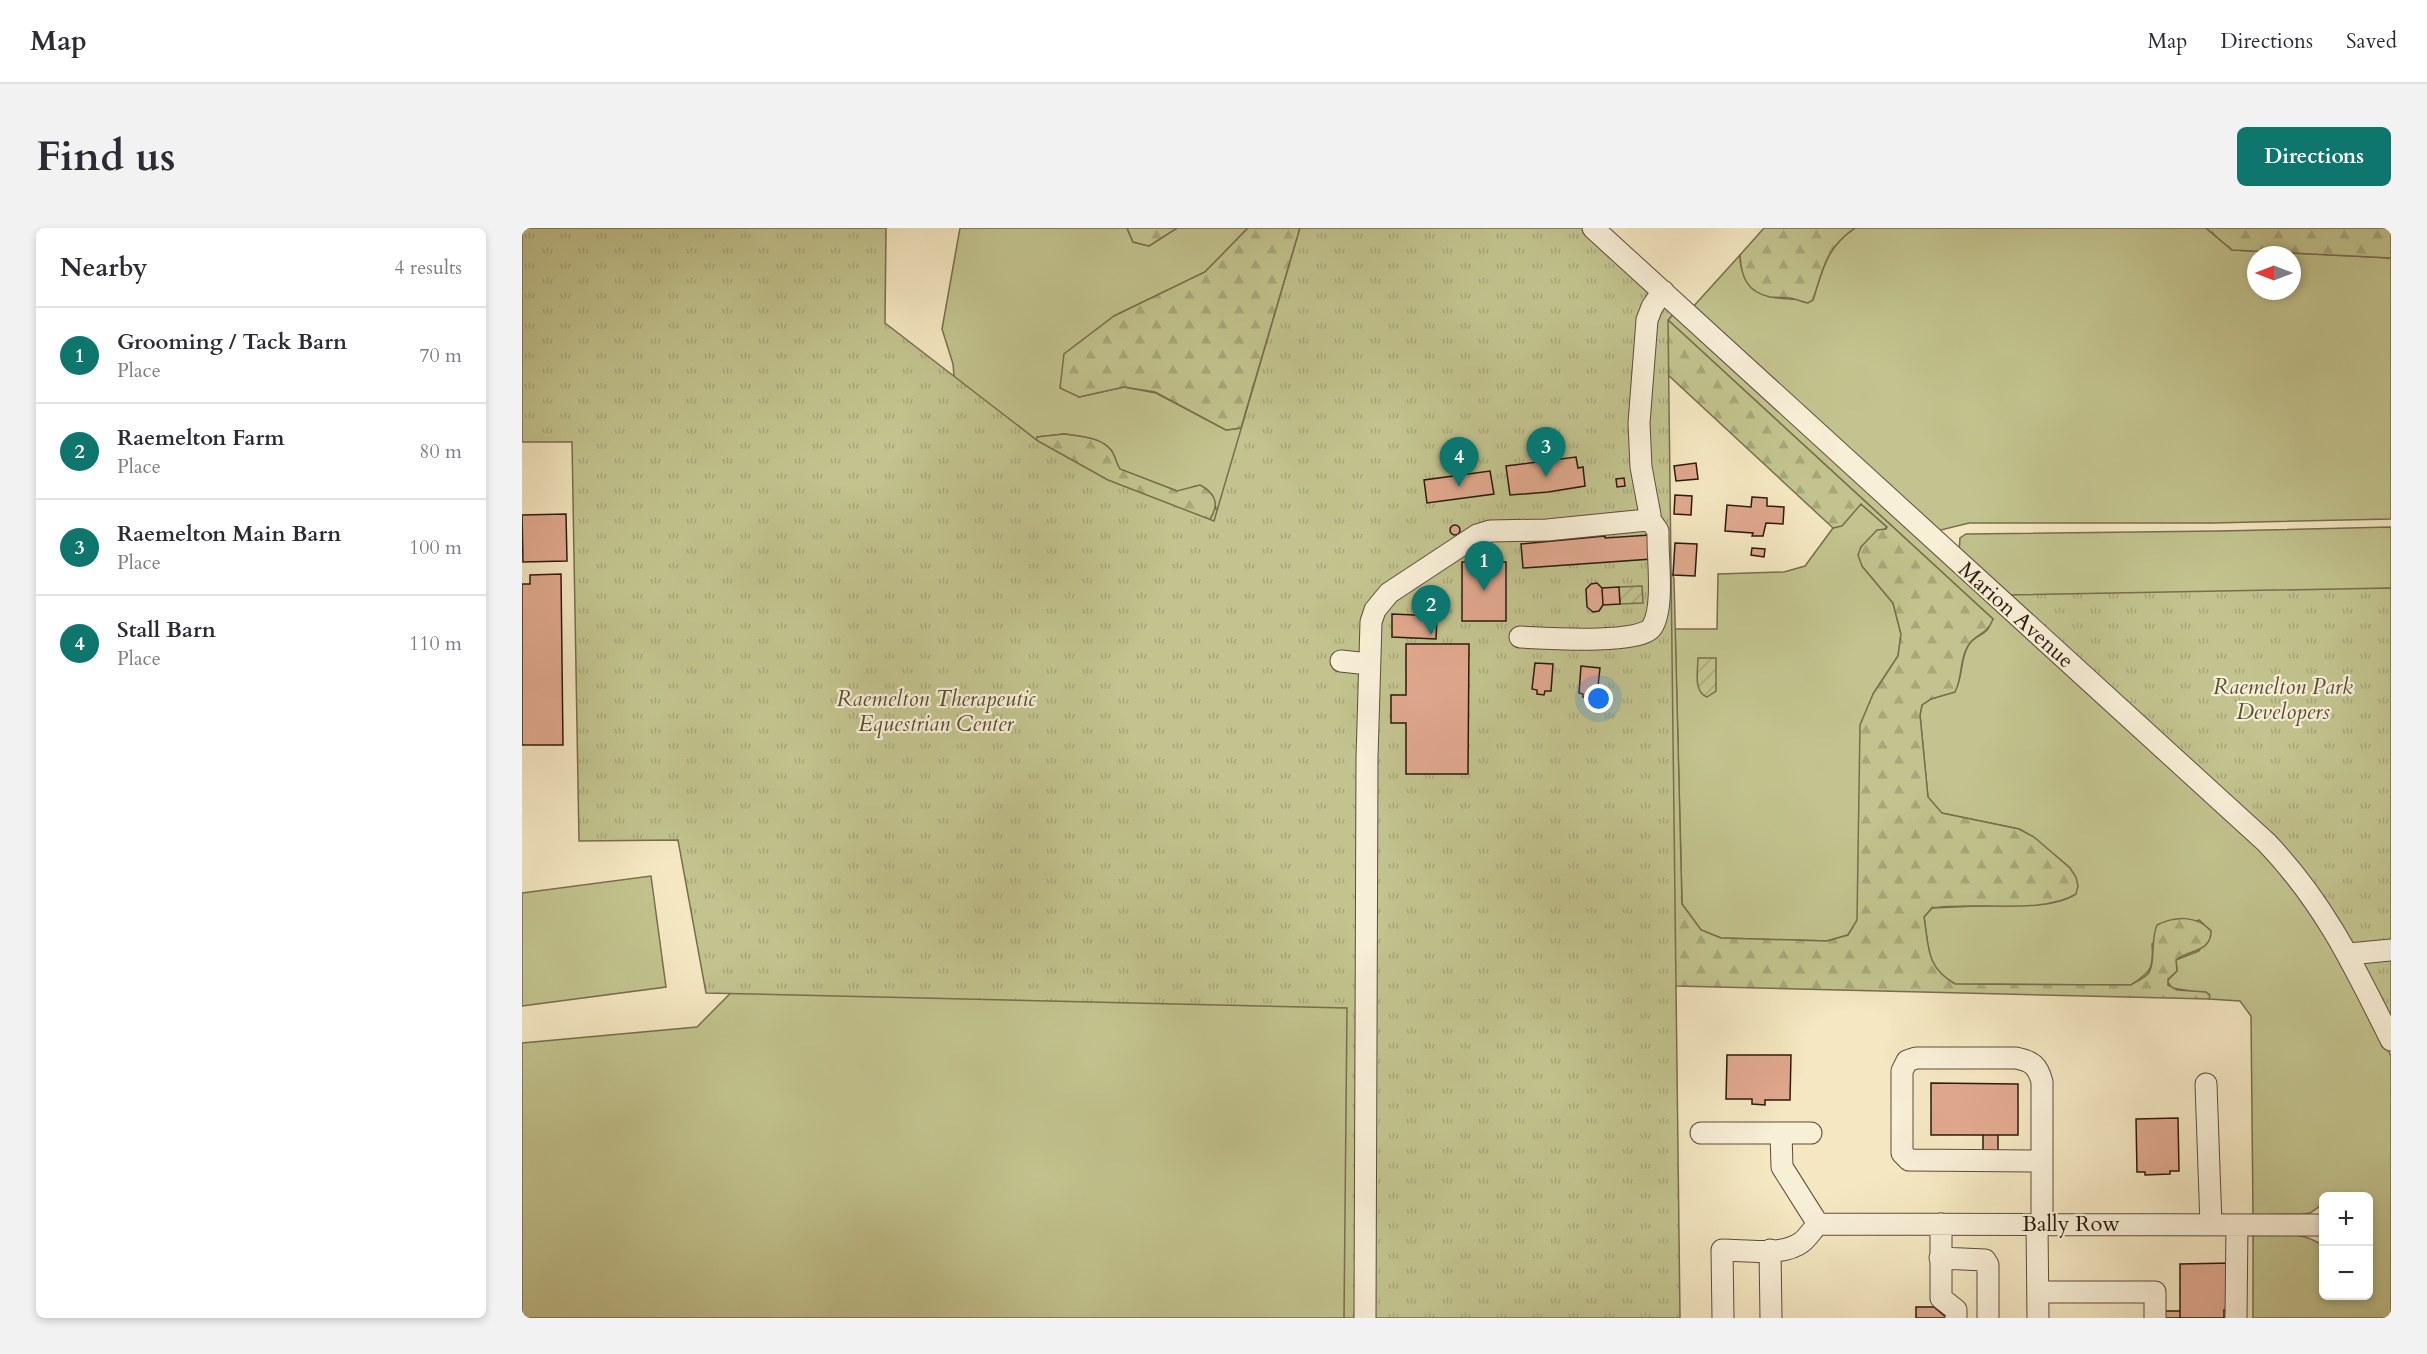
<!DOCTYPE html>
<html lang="en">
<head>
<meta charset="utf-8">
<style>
  body { margin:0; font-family:Cardo,serif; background:#f2f2f3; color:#2b2b33 }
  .controls { position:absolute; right:18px; bottom:18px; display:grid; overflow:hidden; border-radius:9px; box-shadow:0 3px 9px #0003 }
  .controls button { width:54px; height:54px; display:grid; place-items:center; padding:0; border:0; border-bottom:2px solid #e1e1e2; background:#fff; color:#2b2b33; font:30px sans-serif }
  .compass { position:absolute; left:1725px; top:18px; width:54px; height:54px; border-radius:50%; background:#fff; box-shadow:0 3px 9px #0003; rotate:270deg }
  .you { position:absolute; left:1077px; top:471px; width:21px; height:21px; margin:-15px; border:4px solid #fff; border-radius:50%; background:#1a73e8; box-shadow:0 0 0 9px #1a73e833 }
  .badge { display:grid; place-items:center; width:39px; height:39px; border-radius:50%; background:#0f766e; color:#fff; font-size:20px; font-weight:700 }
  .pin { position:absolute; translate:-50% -50px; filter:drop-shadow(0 2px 3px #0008) }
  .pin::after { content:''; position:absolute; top:32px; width:21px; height:18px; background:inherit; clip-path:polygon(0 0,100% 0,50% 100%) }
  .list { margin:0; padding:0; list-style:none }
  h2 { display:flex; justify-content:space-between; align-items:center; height:78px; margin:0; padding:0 24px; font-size:26px }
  h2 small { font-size:20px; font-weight:400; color:#7c7c81 }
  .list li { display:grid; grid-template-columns:39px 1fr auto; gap:18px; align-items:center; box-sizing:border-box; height:96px; padding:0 24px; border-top:2px solid #e1e1e2 }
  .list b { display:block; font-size:22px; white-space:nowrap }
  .list p { margin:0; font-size:20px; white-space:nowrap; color:#7c7c81 }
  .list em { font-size:20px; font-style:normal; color:#7c7c81 }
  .map { position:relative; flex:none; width:1869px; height:1090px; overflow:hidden; border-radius:9px }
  header { display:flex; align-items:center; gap:36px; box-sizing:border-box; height:84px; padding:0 30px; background:#fff; border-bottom:2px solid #e1e1e2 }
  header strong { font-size:28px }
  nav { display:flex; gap:33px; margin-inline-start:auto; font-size:21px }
  .intro { display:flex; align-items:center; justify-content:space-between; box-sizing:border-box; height:144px; padding:0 36px }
  h1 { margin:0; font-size:42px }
  .button { padding:15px 27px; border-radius:9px; background:#0f766e; color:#fff; font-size:21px; font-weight:700 }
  main { display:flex; gap:36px; padding:0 36px }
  aside { flex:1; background:#fff; border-radius:9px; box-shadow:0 3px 9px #0003 }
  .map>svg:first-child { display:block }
</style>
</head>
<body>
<header>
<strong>Map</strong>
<nav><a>Map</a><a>Directions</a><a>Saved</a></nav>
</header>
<div class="intro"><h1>Find us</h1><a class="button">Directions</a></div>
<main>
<aside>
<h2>Nearby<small>4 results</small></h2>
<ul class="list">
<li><span class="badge">1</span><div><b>Grooming / Tack Barn</b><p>Place</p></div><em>70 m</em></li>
<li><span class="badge">2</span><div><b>Raemelton Farm</b><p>Place</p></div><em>80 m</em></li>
<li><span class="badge">3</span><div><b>Raemelton Main Barn</b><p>Place</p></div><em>100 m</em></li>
<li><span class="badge">4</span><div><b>Stall Barn</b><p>Place</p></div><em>110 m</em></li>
</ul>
</aside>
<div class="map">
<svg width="1869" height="1090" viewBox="0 0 1869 1090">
  <defs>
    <pattern id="forest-firs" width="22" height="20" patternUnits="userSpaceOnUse" patternTransform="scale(1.5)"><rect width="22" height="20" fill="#c2c38e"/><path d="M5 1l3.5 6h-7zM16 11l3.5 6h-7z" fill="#a7a779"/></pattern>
    <pattern id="park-tufts" width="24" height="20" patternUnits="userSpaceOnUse" patternTransform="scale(1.5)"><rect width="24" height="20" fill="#c2c38e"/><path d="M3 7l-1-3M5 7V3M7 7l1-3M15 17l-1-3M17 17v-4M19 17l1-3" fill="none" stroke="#a7a779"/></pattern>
    <pattern id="garden-furrows" width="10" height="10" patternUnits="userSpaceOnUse" patternTransform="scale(1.5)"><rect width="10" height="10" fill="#c2c38e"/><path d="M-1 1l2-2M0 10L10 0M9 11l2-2" fill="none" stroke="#a7a779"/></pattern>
  </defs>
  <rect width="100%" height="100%" fill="#f4e7c1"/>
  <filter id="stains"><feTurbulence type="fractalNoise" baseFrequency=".00333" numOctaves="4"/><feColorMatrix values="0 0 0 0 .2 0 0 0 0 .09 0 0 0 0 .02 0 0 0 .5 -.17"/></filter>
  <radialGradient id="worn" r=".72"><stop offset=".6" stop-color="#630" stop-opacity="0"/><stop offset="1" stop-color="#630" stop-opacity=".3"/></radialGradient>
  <path fill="#c2c38e" stroke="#776e4e" stroke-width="1.5" fill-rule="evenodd" d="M438,0h167l6,14 16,4 28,-18h71l-43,44 -91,44 -35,81 45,-10 32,6 70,37 15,-2 59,-200h281l-230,666 6,424h-835v-275l175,-16 95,-96 162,-555 -1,-12 -11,-35zM542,206c15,2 36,3 47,16 4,5 5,13 8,19l58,22 9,-1 9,-4c15,4 19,7 21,23l-179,-72z
    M1333,0h351l26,22 159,8v261l-178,4h-244l-32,8 -245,-223 48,-53c0,14 3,19 12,29 16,19 38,14 61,16 10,-32 13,-52 42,-72zM1734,27h36v36h-36z
    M1153,84l609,560 60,90 47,94v262h-138v-83c25,0 50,-5 70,11l1,50h44v-100h-44l-1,8 -13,9 -7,1 -50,1 -2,-199 -11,-15 -31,-2v-5l-37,-6 -5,-7 10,-10 -1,-11 23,-9 12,-20 -12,-11 -47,24c2,24 -1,28 -21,41l-176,-1c-30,-17 -26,-36 -31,-67l8,-9 113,-5 25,-35 -37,-31 -14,-8 -78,-16 -13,-15 -8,-83 2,-10 9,-6 24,-8c8,-14 5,-31 13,-45 5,-9 12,-9 18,-15 3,-2 5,-9 7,-12l-325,-299z
    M1339,276l26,23 -26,20 1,19 31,37 8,31 -3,22 -25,38 -15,226 -10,15 -21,6 -106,-3 -20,-8 -19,-26 -7,-275h42l1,-55 66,-2 21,-6 28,-38 9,-3 16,-20z
    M1869,299v383l-432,-357 1,-15 6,-4 253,-3z
    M129,648l15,111 -144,19v-113z"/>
  <path fill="url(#forest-firs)" stroke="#776e4e" stroke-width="1.5" d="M605,0h50l-28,18 -16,-4z
    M726,0h52l-59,200 -15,2 -71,-38 -31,-5 -45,10 -19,-9 4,-34 50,-38 91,-44z
    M1242,0h91c-29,20 -32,40 -42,72l-5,3c-6,-1 -12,-4 -18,-5 -7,-1 -13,0 -20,-1 -23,-5 -29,-20 -30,-42z
    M1684,0h185v30l-159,-8z
    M1146,92l325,299c-7,18 -17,13 -25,27 -9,14 -5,31 -13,46l-24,7 -9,6 -2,10 8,82 14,16 77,16 15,8 36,31 6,9 2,9 -2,8c-33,21 -104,7 -144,14l-8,9c5,31 2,50 31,67l176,1c5,-3 13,-7 17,-11 8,-11 2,-33 9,-49 18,-9 40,-10 54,6 0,22 -22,18 -35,29l1,11 -9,8v6l9,5 29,2 4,4 -1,3 -533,-13 -18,-10 13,-404 3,6 8,326 19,26 20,8 106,3 21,-6 9,-15 3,-195 13,-31 25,-38 3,-22 -8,-31 -31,-37 -4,-11 3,-8 16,-17 9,-1 1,-2 -26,-23 -19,22 -9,2 -180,-167z
    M542,206c15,2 37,3 47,16 4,5 5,13 9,19l57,22 23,-6c15,8 20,19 10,34l-12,1 -87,-34 -75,-44 1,-5z"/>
  <path fill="url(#park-tufts)" stroke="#776e4e" stroke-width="1.5" d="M0,0h364l-1,95 153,118 70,39 106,41 86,-293h283l92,84 -7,8 12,998h-336l3,-310 -641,-15 -28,-153 -99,1 -7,-399h-50z
    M1869,360v434l-43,-87 -342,-340z"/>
  <path fill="url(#garden-furrows)" stroke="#776e4e" stroke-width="1.5" d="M1120,358l1,17 -23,1 -1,-17z
    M1176,430h18v33l-9,6c-14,-5 -9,-27 -9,-39z"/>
  <path fill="#e0a88e" stroke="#2c1a0d" stroke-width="1.5" d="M1054,229l2,11 5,-1 2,19 -37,6 -38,3 -4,-29z
    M1174,235l2,16 -22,2 -2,-15z
    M968,243l4,23 -67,9 -3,-23z
    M1102,250l1,8 -8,1 -1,-8z
    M1153,267l17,1 -1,19 -17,-1z
    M1230,269l15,1v8l17,1 -1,17 -17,-1 -3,13h-11l1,-3 -28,-2 2,-26 24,2z
    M44,286l1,47 -44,1 -1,-47z
    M928 302a5 5 0 1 1 10 0a5 5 0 1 1-10 0Z
    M1128,307l2,24 -129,9 -2,-24 84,-8v2z
    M1153,315l22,1 -2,32 -22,-1z
    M1230,320l13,1 -1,8 -13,-2z
    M940,334h44v59h-44z
    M39,346l2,171h-41v-161h8v-9z
    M1075,355l5,5 1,17 -4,6 -6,1 -6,-5 -1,-18 5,-5z
    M1097,359l1,17 -17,1 -1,-17z
    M870,386l45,2 -1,23 -44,-2z
    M884,416h63l-1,130h-62v-51h-15v-28h15z
    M1013,435l18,1 -2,27h-6l-1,4 -7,-1v-4l-5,-1z
    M1059,438l19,2 -3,27h-6v3l-8,-1v-3l-4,-1z
    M1205,827h64l-1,45h-25v5l-13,-1v-5h-26z
    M1409,855l87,1v51h-87z
    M1656,890l1,53h-9v3l-25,1v-3h-8l-1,-53z
    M1461,907h15v19h-15z
    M1709,1035v47h-7v8h-44v-54z
    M1394,1079h18l13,11h-31z
    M1641,1083h17v7h-17z"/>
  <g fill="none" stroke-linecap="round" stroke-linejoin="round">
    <defs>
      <path id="minor" d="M1071,0l674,615c58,61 87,123 124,197
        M998,409c23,1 121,8 132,-10 12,-18 6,-65 6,-88v-8l-9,-13
        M819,433l28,3
        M1827,726l42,-4
        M1684,856l5,141
        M1179,905h110
        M1259,905l1,34 36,57
        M1520,933l-133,-1 -7,-7v-82l5,-10 9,-3h100c16,3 22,8 26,24v142
        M1296,996l506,1
        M1419,996v74l15,12v8
        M1515,996l1,94
        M1248,1022l1,68
        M1418,1030l45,2 3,5v53
        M1516,1064h117v26
        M843,1090l2,-560 4,-136 4,-12 14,-17 88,-58 13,-4 57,-1 100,-10 3,-5 -9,-48 -2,-44 8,-103 5,-13 11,-16
        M1201,1090l-1,-68c24,0 60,7 80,-8 6,-5 11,-13 16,-18
        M1714,1090l1,-93"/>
    </defs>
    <use href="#minor" stroke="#5e4d3a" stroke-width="23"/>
    <use href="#minor" stroke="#f8efd7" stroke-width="21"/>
  </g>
  <g text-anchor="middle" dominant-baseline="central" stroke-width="4.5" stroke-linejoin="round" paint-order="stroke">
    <g font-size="22" fill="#2c1a0d" stroke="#f8efd7">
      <text transform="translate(1494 387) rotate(42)">Marion Avenue</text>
      <text x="1549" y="996">Bally Row</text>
    </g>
    <g font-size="22" font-style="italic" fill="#594d34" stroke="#f8efd7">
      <text x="1761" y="459">Raemelton Park<tspan x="1761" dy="25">Developers</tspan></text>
      <text x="414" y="471">Raemelton Therapeutic<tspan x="414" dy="25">Equestrian Center</tspan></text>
    </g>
  </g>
  <rect width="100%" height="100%" filter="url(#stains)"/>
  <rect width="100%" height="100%" fill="url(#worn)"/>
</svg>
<div class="controls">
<button>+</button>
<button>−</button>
</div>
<svg class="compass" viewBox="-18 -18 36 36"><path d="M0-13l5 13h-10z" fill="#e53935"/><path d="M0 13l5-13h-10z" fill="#7c7c81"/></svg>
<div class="you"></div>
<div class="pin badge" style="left:962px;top:363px">1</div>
<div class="pin badge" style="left:909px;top:407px">2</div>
<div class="pin badge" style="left:1024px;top:249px">3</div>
<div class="pin badge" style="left:937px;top:259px">4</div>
</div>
</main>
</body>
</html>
